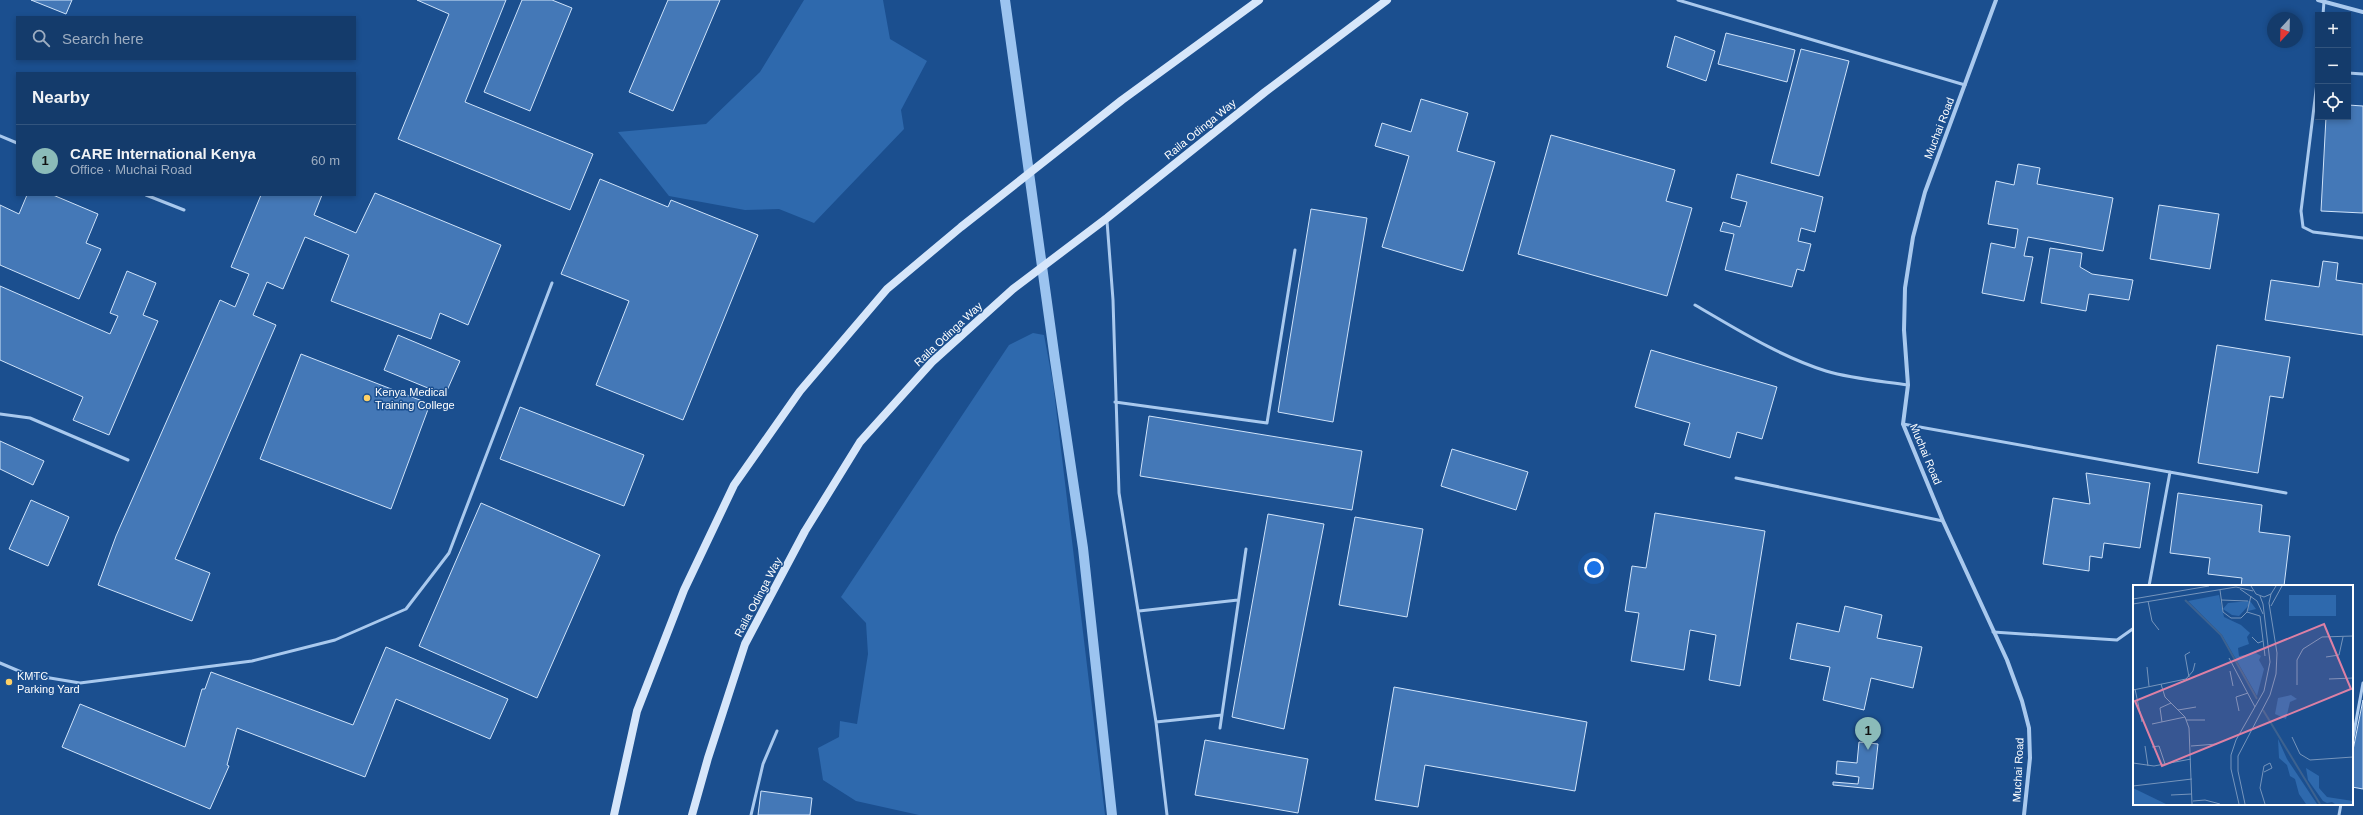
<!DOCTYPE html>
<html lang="en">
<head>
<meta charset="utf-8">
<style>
  body { margin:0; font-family:Helvetica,sans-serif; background:#214673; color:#f1f3f6 }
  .controls { position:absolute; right:12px; top:12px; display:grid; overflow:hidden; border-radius:0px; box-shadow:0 2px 6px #0003 }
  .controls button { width:36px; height:36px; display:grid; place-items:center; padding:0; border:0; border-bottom:1px solid #33557e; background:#143b6b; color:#f1f3f6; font:20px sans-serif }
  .compass { position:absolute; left:2267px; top:12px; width:36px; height:36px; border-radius:50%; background:#143b6b; box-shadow:0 2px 6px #0003; rotate:202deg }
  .you { position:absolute; left:1594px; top:568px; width:14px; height:14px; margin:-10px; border:3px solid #fff; border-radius:50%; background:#1a73e8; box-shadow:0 0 0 6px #1a73e833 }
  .badge { display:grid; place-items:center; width:26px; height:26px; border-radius:50%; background:#8bbbb9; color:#111; font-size:13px; font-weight:700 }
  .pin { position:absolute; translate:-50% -33px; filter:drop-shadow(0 1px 2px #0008) }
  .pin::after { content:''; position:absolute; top:21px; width:14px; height:12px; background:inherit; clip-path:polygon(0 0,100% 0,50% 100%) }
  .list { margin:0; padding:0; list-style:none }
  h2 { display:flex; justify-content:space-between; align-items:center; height:52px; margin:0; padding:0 16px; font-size:17px }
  h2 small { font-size:13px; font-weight:400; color:#9dadc1 }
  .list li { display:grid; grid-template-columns:26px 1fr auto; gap:12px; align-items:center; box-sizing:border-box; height:72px; padding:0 16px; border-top:1px solid #33557e }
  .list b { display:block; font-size:15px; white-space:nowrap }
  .list p { margin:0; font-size:13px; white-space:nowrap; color:#9dadc1 }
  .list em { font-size:13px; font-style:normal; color:#9dadc1 }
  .icon { flex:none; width:22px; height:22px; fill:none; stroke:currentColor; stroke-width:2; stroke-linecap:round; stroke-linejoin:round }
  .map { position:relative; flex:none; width:2363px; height:815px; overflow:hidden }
  .search { position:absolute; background:#143b6b; box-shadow:0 2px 6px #0003; left:16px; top:16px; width:340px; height:44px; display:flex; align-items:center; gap:10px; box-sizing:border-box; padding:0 14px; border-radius:0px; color:#9dadc1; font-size:15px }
  .panel { position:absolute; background:#143b6b; box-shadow:0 2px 6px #0003; left:16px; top:72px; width:340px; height:124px; border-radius:0px }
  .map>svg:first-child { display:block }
</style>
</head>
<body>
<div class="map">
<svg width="2363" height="815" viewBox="0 0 2363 815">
  <rect width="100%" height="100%" fill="#1b4f8f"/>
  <path fill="#2e69ad" d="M804,0h79l7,39 37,22 -26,49 3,19 -90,94 -35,-14 -34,1 -76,-14 -51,-64 88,-8 54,-52z
    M1033,333l11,2 9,48 52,432h-186l-63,-14 -33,-21 -5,-32 21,-11 1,-16 17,3 11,-70 -2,-31 -25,-26 168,-252z"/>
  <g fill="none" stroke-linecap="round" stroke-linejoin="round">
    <path stroke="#9cc4f0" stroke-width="10" d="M1005,0l50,360 28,188 29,267"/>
  </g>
  <path fill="#4478b7" stroke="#cfe3fa" d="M31,0h41l-6,14z
    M417,0h89l-41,102 128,52 -23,56 -172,-71 51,-125z
    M522,0h30l20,8 -42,103 -46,-19z
    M668,0h52l-47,111 -44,-19z
    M1726,33l69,17 -8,32 -69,-18z
    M1675,36l40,15 -9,30 -39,-14z
    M1801,49l48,12 -30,115 -48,-13z
    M1421,99l47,14 -11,38 38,11 -32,109 -81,-24 27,-91 -34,-10 7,-23 29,9z
    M2348,105l15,1v107l-42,-2 5,-94h22z
    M1551,135l124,35 -9,31 26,7 -25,88 -149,-42z
    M2018,164l22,4 -3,16 76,14 -10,53 -75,-14 -4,19 9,1 -9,44 -42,-8 9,-50 24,5 3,-19 -30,-5 8,-43 18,4z
    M1737,174l86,23 -8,35 -14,-4 -3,13 13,3 -7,27 -7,-2 -5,18 -67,-17 9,-36 -14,-3 3,-9 17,5 7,-25 -16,-4z
    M600,179l68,28 3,-7 87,35 -75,185 -87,-35 33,-84 -68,-27z
    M375,193l126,52 -33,80 -28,-12 -9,26 -100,-38 18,-46 -44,-18 -22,52 -16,-7 -14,33 23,10 -101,234 35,14 -18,48 -94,-36 18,-49 104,-236 15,7 14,-33 -18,-7 30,-72h61l-8,20 42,18z
    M27,195h26l45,19 -12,29 15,6 -22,50 -79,-34v-60l19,9z
    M2159,205l60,9 -9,55 -60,-10z
    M1311,209l56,9 -34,204 -55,-10z
    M2050,248l32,5 -2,14 12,7 41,6 -4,20 -40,-6 -3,17 -45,-8z
    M2323,261l15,2 -2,17 27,4v51l-98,-15 6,-40 48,7z
    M127,271l29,12 -13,32 15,6 -49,114 -36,-15 10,-23 -83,-37v-74l110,48 8,-18 -8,-3z
    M398,335l62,26 -15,34 -61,-25z
    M2217,345l73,12 -7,41 -13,-2 -12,77 -60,-10z
    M1651,350l126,37 -15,52 -25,-7 -7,26 -46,-13 6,-22 -55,-16z
    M301,354l129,50 -39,105 -131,-50z
    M520,407l124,48 -20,51 -124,-47z
    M1149,416l213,35 -10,59 -212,-34z
    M0,441l44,20 -11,24 -33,-16z
    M1452,449l76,23 -12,38 -75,-24z
    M2086,473l64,10 -10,65 -36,-5 -2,15 -12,-2 -1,15 -46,-7 10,-66 37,6z
    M2178,493l84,12 -3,27 31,4 -6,50h-43l1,-8 -34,-4 2,-16 -40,-5z
    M31,500l38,17 -21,49 -39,-17z
    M481,503l119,52 -63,143 -118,-52z
    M1655,513l110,18 -25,155 -31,-6 7,-45 -26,-5 -6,40 -53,-9 8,-48 -14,-2 7,-45 14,2z
    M1268,514l56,10 -40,205 -52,-12z
    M1355,517l68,12 -16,88 -68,-12z
    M1845,606l37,9 -5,23 45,9 -9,41 -42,-10 -7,32 -41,-10 7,-33 -40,-8 7,-36 42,9z
    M386,647l122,52 -18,40 -94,-40 -31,78 -128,-49 -10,37 2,1 -19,43 -148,-62 18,-43 105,43 17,-58h3l6,-17 142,53z
    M1394,687l193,35 -12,69 -150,-26 -7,42 -43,-7z
    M2363,700v89l-11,-2v-32z
    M1205,740l103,19 -10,54 -103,-18z
    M1859,742l19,2 -5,45 -40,-4v-3l25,2 1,-7 -23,-3 1,-13 20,2z
    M761,791l51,7 -2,17h-52z"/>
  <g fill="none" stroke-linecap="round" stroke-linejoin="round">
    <path stroke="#a9c9ee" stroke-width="3" d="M1678,0l287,85
      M2323,15l1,-14
      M2348,73l15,1
      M2318,75l-17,136 2,16 10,5 50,6
      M0,136l17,7
      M146,195l38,15
      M1107,221l6,79 6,193 37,229 11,93
      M1695,305c43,25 84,51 131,66 27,8 55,10 82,14
      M1115,402l152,21 28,-173
      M0,414l30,4 98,42
      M1903,424l383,69
      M1736,478l207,43
      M2149,586l21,-114
      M1139,611l99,-11
      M1993,632l124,8 17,-12
      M0,663l26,11 54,9 172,-22 83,-21 71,-31 43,-56 103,-270
      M1156,722l66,-7
      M1220,728l26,-179
      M2352,743l11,-60
      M751,815l12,-51 14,-33
      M2339,815l2,-11"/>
    <path stroke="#a9c9ee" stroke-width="4" d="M1996,0l-71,192 -12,45 -8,51 -1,42 4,55 -5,39 40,97 64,139 15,41 7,27 1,30 -6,57
      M2318,0l45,12"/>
    <path stroke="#d6e6fa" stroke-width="8" d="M614,815l23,-104 47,-121 50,-105 66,-94 87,-102 74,-62 161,-127 137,-100
      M692,815l16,-57 37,-114 60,-113 55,-89 72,-80 81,-73 94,-71 158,-126 122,-92"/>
  </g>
  <g fill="#ffd166" stroke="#1b4f8f" stroke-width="1.5">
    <circle cx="367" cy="398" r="4"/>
    <circle cx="9" cy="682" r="4"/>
  </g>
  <g text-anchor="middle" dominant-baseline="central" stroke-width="3" stroke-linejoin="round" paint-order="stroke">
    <g font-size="11" fill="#fff" stroke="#1b4f8f">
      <text transform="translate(1939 128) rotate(-69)">Muchai Road</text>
      <text transform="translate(1200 129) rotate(-39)">Raila Odinga Way</text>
      <text transform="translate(948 334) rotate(-43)">Raila Odinga Way</text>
      <text transform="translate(1926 454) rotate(67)">Muchai Road</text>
      <text transform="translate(758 597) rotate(-62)">Raila Odinga Way</text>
      <text transform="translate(2018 770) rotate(-87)">Muchai Road</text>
    </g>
    <g font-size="11" fill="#fff" stroke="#1b4f8f" text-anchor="start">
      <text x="375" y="392">Kenya Medical<tspan x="375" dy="13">Training College</tspan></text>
      <text x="17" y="676">KMTC<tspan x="17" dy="13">Parking Yard</tspan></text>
    </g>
  </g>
  <g transform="translate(2133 585)">
    <rect width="220" height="220" fill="#1b4f8f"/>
    <path d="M86,10l5,22 17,8 9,8 -3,4 2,7 -11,4 1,8 17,-3 5,3 -2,4 5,9 -7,27 -35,-61 -34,-34zM156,10h47v21h-47zM117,16l6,8 -8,2v-5l-9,10 -7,-1 -9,-6 5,-6zM158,110l6,4 -7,3 -4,17 -11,-5 3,-16zM145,154l9,20 30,45h-11l-7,-10 -4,-15 -5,-3 -3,-11 -8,-7zM173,183l13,8v12l8,9 26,4v3h-18l-3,-2 -5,1 -4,-2 -15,-21zM0,203l33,16h-33z" fill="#2e69ad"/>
    <path fill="none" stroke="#3c6290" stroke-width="2" d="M52,15l36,35 36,64M130,125l57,94"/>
    <path fill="none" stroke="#7695bc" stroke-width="1" d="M118,1l5,8 8,3 7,-3 5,-8M107,4l17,12 6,13M87,5l3,22 8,6h10l6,-6 4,-16M0,14l76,-13M88,15l27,1M15,16l4,20 7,9M0,19l103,-17 17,4M138,21l11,-20M114,27l13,4 5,40M119,52l6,6 5,-2M193,72l13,-2 4,-18M96,73l26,49M14,82l2,19M97,86l3,15M56,92l-4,-22 5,-3M196,94l24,-1M28,99l4,13 20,20 4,11 3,76M164,100v-25l6,-11 19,-12 31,-1M2,104l7,33M0,105l53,-11 7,-8 2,-8M45,125l18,-3M106,126l-3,-14 12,-4M53,135h19M29,137l-2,-14 11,-5M19,139l33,-7M159,152l8,17 10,6 43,-3M12,161l3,20M58,161l26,-2M19,162l7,-1 6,18M0,178l21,3 37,-7M131,187l8,-4 -2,-5 -6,3 -4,22 5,16M0,201l59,-7M38,210l21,-1M60,216l12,-1 15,4M106,219l-8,-35v-14l5,-15 28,-49 6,-29 -7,-58 -3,-8M112,219l-7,-33v-15l32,-61 6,-21 1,-21 -8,-50 2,-9"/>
    <path fill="#dd80a5" fill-opacity="0.15" stroke="#dd80a5" stroke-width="2" d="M191,39l27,65 -189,77 -27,-65z"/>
    <rect width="220" height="220" fill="none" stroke="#fff" stroke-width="2"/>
  </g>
</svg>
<div class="controls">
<button>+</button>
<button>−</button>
<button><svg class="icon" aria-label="locate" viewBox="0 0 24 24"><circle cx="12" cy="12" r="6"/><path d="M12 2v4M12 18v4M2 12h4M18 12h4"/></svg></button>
</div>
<svg class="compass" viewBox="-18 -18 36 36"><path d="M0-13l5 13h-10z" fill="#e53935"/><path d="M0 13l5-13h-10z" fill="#9dadc1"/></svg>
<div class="you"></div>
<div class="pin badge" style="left:1868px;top:750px">1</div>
<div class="search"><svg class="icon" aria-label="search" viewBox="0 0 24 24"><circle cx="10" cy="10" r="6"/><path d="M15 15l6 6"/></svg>Search here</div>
<section class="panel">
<h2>Nearby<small></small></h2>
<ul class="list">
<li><span class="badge">1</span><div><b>CARE International Kenya</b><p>Office · Muchai Road</p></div><em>60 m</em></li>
</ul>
</section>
</div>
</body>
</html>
